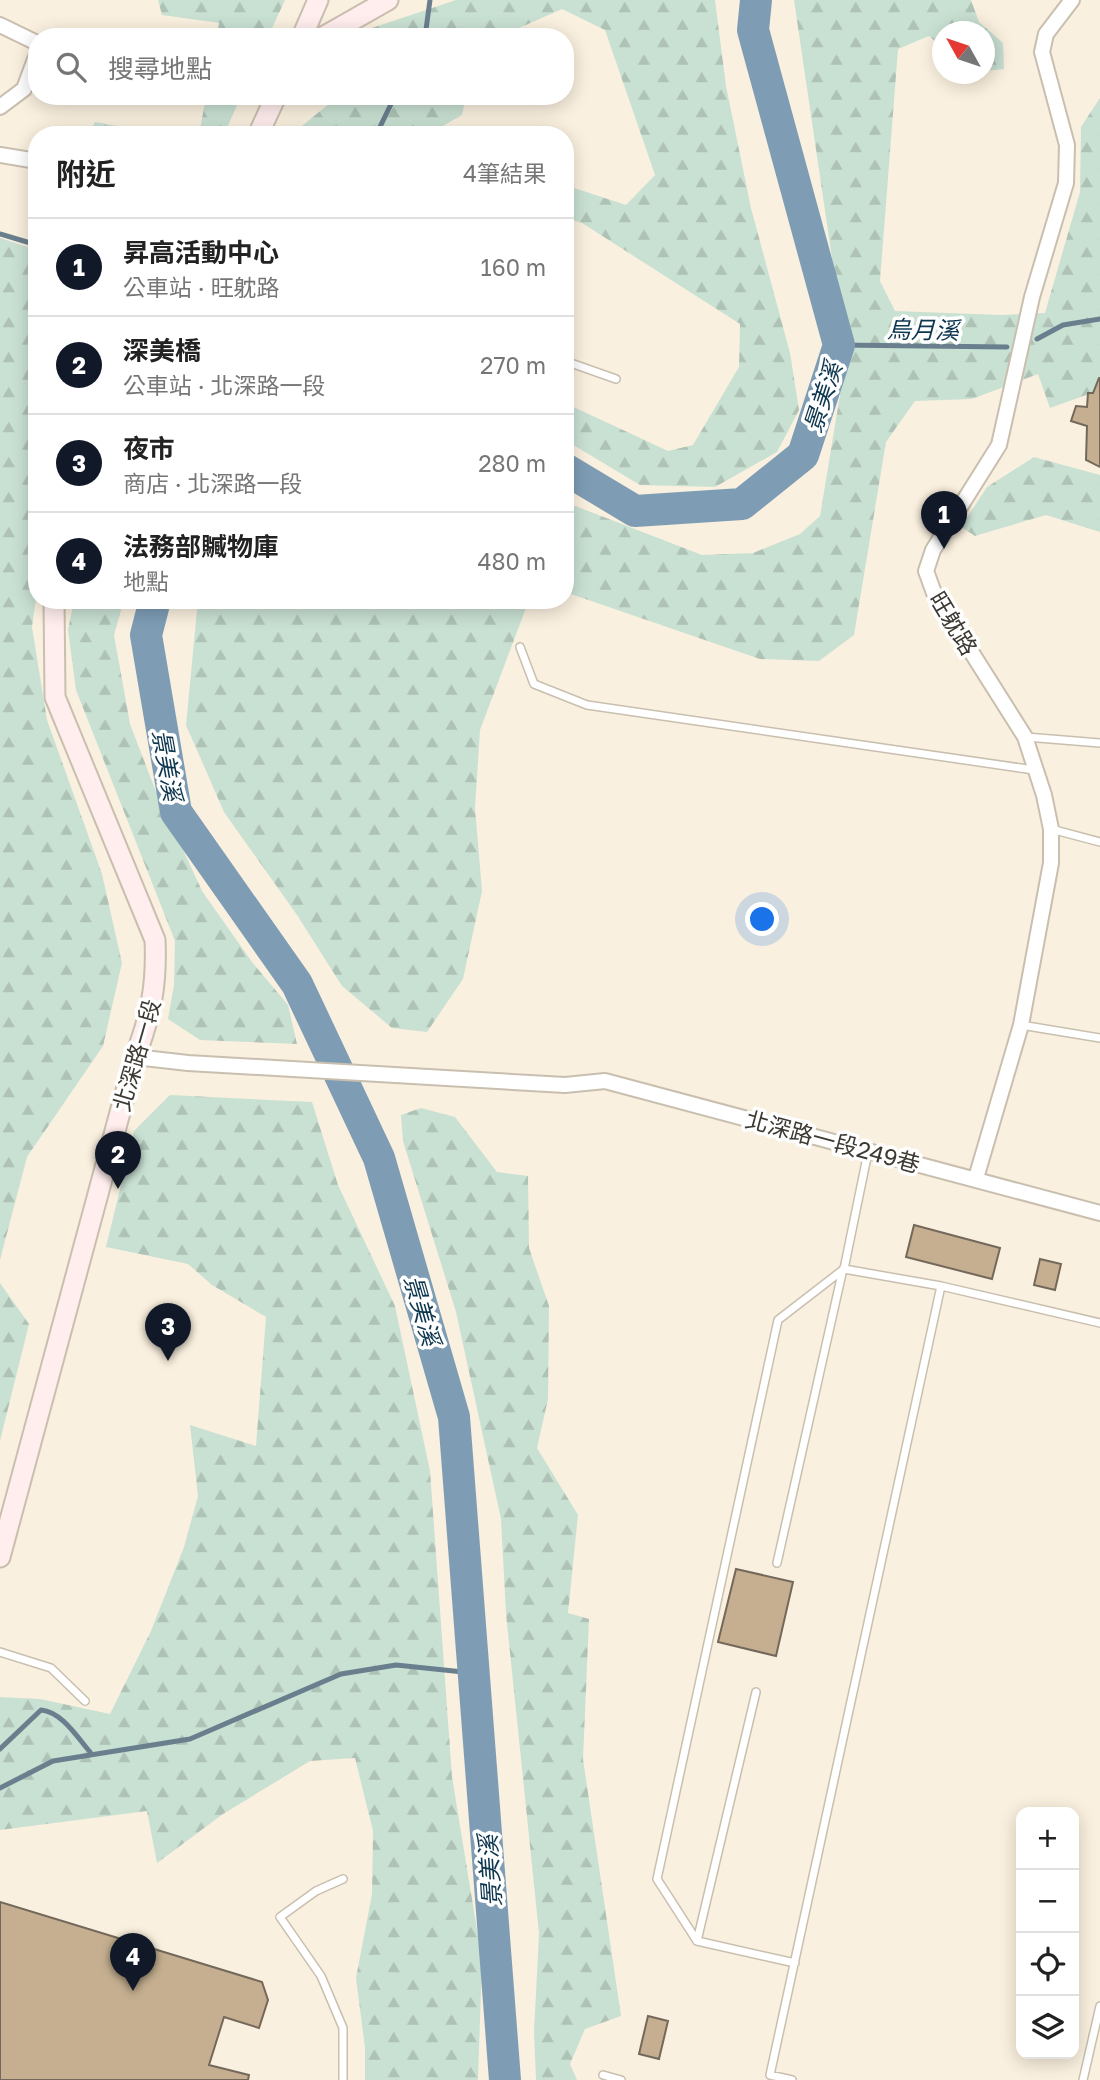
<!DOCTYPE html>
<html lang="zh-TW">
<head>
<meta charset="utf-8">
<style>
  body { margin:0; font-family:"Golos Text","Noto Sans TC",sans-serif; background:#f2f2f2; color:#222 }
  .controls { position:absolute; right:21px; bottom:21px; display:grid; overflow:hidden; border-radius:14px; box-shadow:0 4px 18px #0003 }
  .controls button { width:63px; height:63px; display:grid; place-items:center; padding:0; border:0; border-bottom:2px solid #e0e0e0; background:#fff; color:#222; font:35px sans-serif }
  .compass { position:absolute; left:932px; top:21px; width:63px; height:63px; border-radius:50%; background:#fff; box-shadow:0 4px 18px #0003; rotate:310deg }
  .you { position:absolute; left:763px; top:920px; width:24px; height:24px; margin:-18px; border:5px solid #fff; border-radius:50%; background:#1a73e8; box-shadow:0 0 0 10px #1a73e833 }
  .badge { display:grid; place-items:center; width:46px; height:46px; border-radius:50%; background:#111827; color:#fff; font-size:23px; font-weight:700 }
  .pin { position:absolute; translate:-50% -58px; filter:drop-shadow(0 2px 4px #0008) }
  .pin::after { content:''; position:absolute; top:37px; width:24px; height:21px; background:inherit; clip-path:polygon(0 0,100% 0,50% 100%) }
  .list { margin:0; padding:0; list-style:none }
  h2 { display:flex; justify-content:space-between; align-items:center; height:91px; margin:0; padding:0 28px; font-size:30px }
  h2 small { font-size:23px; font-weight:400; color:#767676 }
  .list li { display:grid; grid-template-columns:46px 1fr auto; gap:21px; align-items:center; box-sizing:border-box; height:98px; padding:0 28px; border-top:2px solid #e0e0e0 }
  .list b { display:block; font-size:26px; white-space:nowrap }
  .list p { margin:0; font-size:23px; white-space:nowrap; color:#767676 }
  .list em { font-size:23px; font-style:normal; color:#767676 }
  .icon { flex:none; width:38px; height:38px; fill:none; stroke:currentColor; stroke-width:2; stroke-linecap:round; stroke-linejoin:round }
  .map { position:relative; flex:none; width:1100px; height:2080px; overflow:hidden }
  .search { position:absolute; background:#fff; box-shadow:0 4px 18px #0003; left:28px; top:28px; width:546px; height:77px; display:flex; align-items:center; gap:18px; box-sizing:border-box; padding:0 24px; border-radius:28px; color:#767676; font-size:26px }
  .panel { position:absolute; background:#fff; box-shadow:0 4px 18px #0003; left:28px; top:126px; width:546px; height:483px; border-radius:28px }
  .map>svg:first-child { display:block }
</style>
</head>
<body>
<div class="map">
<svg width="1100" height="2080" viewBox="0 0 1100 2080">
  <defs>
    <pattern id="forest-firs" width="22" height="20" patternUnits="userSpaceOnUse" patternTransform="scale(1.75)"><rect width="22" height="20" fill="#c9e1d3"/><path d="M5 1l3.5 6h-7zM16 11l3.5 6h-7z" fill="#aec2b6"/></pattern>
  </defs>
  <rect width="100%" height="100%" fill="#faf0df"/>
  <path fill="url(#forest-firs)" d="M158,0h127l-17,37h-51l2,-14 -57,-8z
    M456,0h259l11,86 25,122 39,145 9,57 -22,42 -62,35 -75,-2 -75,-45v-37l103,48 25,-6 46,-78 1,-43 -158,-101 -17,-5v-33l61,20 29,-30 -50,-145 -43,-21 -43,19 -11,9h-151l3,-5z
    M794,0h177l8,22 24,21 1,26 -19,2 -1,-39h-42v15l-13,-11 -31,13 -18,232 15,30 106,4 44,-2 35,-121 1,-65 19,-29v292l-50,18 -12,-34 -66,25 -57,2 -29,41 -32,193 -35,26 -59,-2 -195,-67v-90l137,53 51,-2 47,-19 20,-18 20,-121 -8,-137z
    M206,96h35l-17,39h-25z
    M331,96h135l-4,19 -35,20h-136l39,-32z
    M95,122l73,13h-80z
    M0,238l37,12v342l-5,35 15,93 55,154 20,89 -19,83 -76,111 -27,103z
    M1034,457l66,18v57l-54,-17 -71,21 -14,-9 26,-40z
    M74,600h50l-10,35 16,89 25,65 47,102 50,71 36,43 9,39 -97,-4 -32,-21 6,-34 1,-44 -99,-251 -8,-60z
    M198,600h331l-49,130 -5,78 7,83 -19,88 -36,53 -35,-4 -50,-42 -45,-71 -73,-103 -38,-87z
    M170,1095l142,7 26,83 57,121 35,165 22,306 30,183 -4,120h-113v-32l-9,-70 16,-84 1,-63 -18,-73 -45,3 -87,53 -66,49 -10,-52 -147,19v-133l40,2 70,15 41,-83 33,-84 14,-51 -8,-71 66,21 10,-129 -54,-32 -24,-21 -82,-17 28,-116z
    M421,1108l34,9 42,55 31,4 1,72 20,58 -1,93 -11,49 41,67 -10,98 21,6 -6,140 38,257 -36,13 -15,35 7,16h-41l-2,-48 5,-99 -33,-319 -5,-95 -45,-207 -53,-171 -2,-26z
    M0,1283l29,41 -29,117z"/>
  <g fill="none" stroke-linecap="round" stroke-linejoin="round">
    <path stroke="#6a7f8e" stroke-width="5" d="M425,37l5,-37
      M376,135l19,-39
      M0,234l37,11
      M1037,339l26,-14 37,-6
      M839,345l168,2
      M0,1749l41,-39c21,2 36,27 49,42
      M0,1788l53,-27 137,-22 151,-65 55,-9 77,8"/>
    <path stroke="#7e9db5" stroke-width="32" d="M565,469l70,42 107,-7 61,-49 36,-110 -86,-315 3,-30
      M155,600l-9,35 30,177 121,172 82,174 75,259 51,663"/>
  </g>
  <path fill="#c5af90" stroke="#73685a" stroke-width="2" d="M1099,378h1v89l-14,-7 1,-34 -16,-5 5,-15 11,1 1,-14h5z
    M914,1225l86,23 -8,31 -86,-22z
    M1040,1259l21,5 -6,26 -21,-5z
    M736,1569l57,13 -17,74 -58,-14z
    M0,1902l262,80 6,18 -9,28 -35,-11 -15,48 40,10 -1,5h-248z
    M648,2016l20,5 -9,38 -20,-5z"/>
  <g fill="none" stroke-linecap="round" stroke-linejoin="round">
    <defs>
      <path id="lane" d="M565,361l51,18
        M520,647l14,37 53,21 447,65
        M1026,737l74,6
        M1051,829l49,13
        M1021,1025l79,13
        M868,1152l-24,117 97,17 159,37
        M777,1563l66,-294
        M0,1652l51,16 34,33
        M697,1941l59,-249
        M795,1963l-98,-22 -40,-62 121,-559 66,-51
        M603,2075l18,5
        M343,2080v-52l-22,-52 -41,-59 36,-26 27,-12
        M792,2080l-22,-5 171,-789
        M1083,2080l17,-74"/>
      <path id="street" d="M0,25l37,18
        M0,107l24,-18 13,-35
        M0,155l37,6
        M135,1057l53,6 377,22 40,-4 495,132
        M976,1178l45,-153 30,-162v-34l-7,-34 -19,-58 -91,-144 -8,-22 7,-21 66,-105 33,-148 34,-114 1,-38 -25,-93 4,-18 26,-34"/>
      <path id="secondary" d="M302,37l16,-37
        M323,37l65,-37
        M258,135l18,-39
        M0,1557l135,-500c16,-42 22,-72 20,-117l-100,-243 -1,-97"/>
    </defs>
    <use href="#lane" stroke="#c9bfaf" stroke-width="10"/>
    <use href="#street" stroke="#c9bfaf" stroke-width="18"/>
    <use href="#secondary" stroke="#c9bfaf" stroke-width="23"/>
    <use href="#lane" stroke="#fff" stroke-width="7"/>
    <use href="#street" stroke="#fff" stroke-width="14"/>
    <use href="#secondary" stroke="#ffeeed" stroke-width="19"/>
  </g>
  <g text-anchor="middle" dominant-baseline="central" stroke-width="7" stroke-linejoin="round" paint-order="stroke">
    <g font-size="23" fill="#3d3932" stroke="#fefefe">
      <text transform="translate(954 623) rotate(59)">旺躭路</text>
      <text transform="translate(136 1055) rotate(-74)">北深路一段</text>
      <text transform="translate(833 1141) rotate(15)">北深路一段249巷</text>
    </g>
    <g font-size="24" font-style="italic" fill="#0c354e" stroke="#fefefe">
      <text transform="translate(923 329) rotate(1)">烏月溪</text>
      <text transform="translate(822 397) rotate(-72)">景美溪</text>
      <text transform="translate(168 765) rotate(80)">景美溪</text>
      <text transform="translate(423 1310) rotate(74)">景美溪</text>
      <text transform="translate(489 1871) rotate(-94)">景美溪</text>
    </g>
  </g>
</svg>
<div class="controls">
<button>+</button>
<button>−</button>
<button><svg class="icon" aria-label="locate" viewBox="0 0 24 24"><circle cx="12" cy="12" r="6"/><path d="M12 2v4M12 18v4M2 12h4M18 12h4"/></svg></button>
<button><svg class="icon" aria-label="layers" viewBox="0 0 24 24"><path d="M12 4l9 5-9 5-9-5zM3 14l9 5 9-5"/></svg></button>
</div>
<svg class="compass" viewBox="-18 -18 36 36"><path d="M0-13l5 13h-10z" fill="#e53935"/><path d="M0 13l5-13h-10z" fill="#767676"/></svg>
<div class="you"></div>
<div class="pin badge" style="left:944px;top:549px">1</div>
<div class="pin badge" style="left:118px;top:1189px">2</div>
<div class="pin badge" style="left:168px;top:1361px">3</div>
<div class="pin badge" style="left:133px;top:1991px">4</div>
<div class="search"><svg class="icon" aria-label="search" viewBox="0 0 24 24"><circle cx="10" cy="10" r="6"/><path d="M15 15l6 6"/></svg>搜尋地點</div>
<section class="panel">
<h2>附近<small>4筆結果</small></h2>
<ul class="list">
<li><span class="badge">1</span><div><b>昇高活動中心</b><p>公車站 · 旺躭路</p></div><em>160 m</em></li>
<li><span class="badge">2</span><div><b>深美橋</b><p>公車站 · 北深路一段</p></div><em>270 m</em></li>
<li><span class="badge">3</span><div><b>夜市</b><p>商店 · 北深路一段</p></div><em>280 m</em></li>
<li><span class="badge">4</span><div><b>法務部贓物庫</b><p>地點</p></div><em>480 m</em></li>
</ul>
</section>
</div>
</body>
</html>
